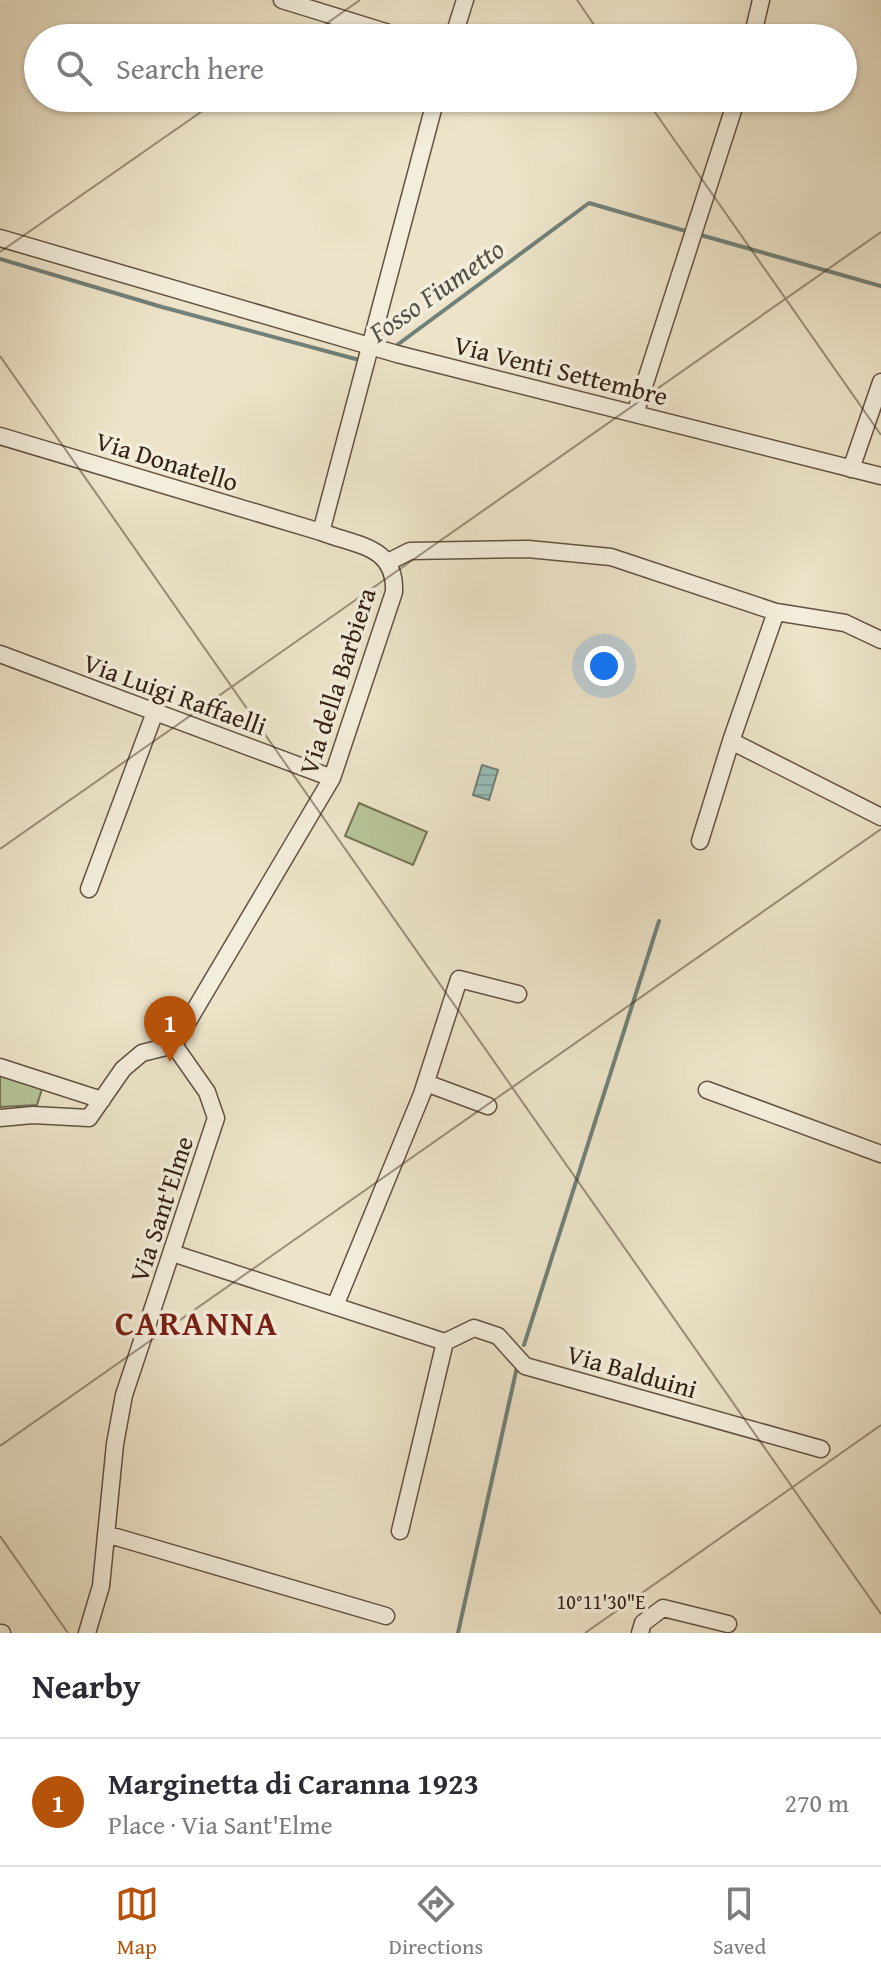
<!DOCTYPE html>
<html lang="en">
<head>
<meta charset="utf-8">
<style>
  body { margin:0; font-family:"Gentium Book Plus",serif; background:#f2f2f3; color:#2b2b33 }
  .you { position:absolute; left:604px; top:666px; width:28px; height:28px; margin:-20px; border:6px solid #fff; border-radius:50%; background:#1a73e8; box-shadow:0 0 0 12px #1a73e833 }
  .badge { display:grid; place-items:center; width:52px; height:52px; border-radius:50%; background:#b45309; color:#fff; font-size:26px; font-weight:700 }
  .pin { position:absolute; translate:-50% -66px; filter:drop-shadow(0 2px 4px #0008) }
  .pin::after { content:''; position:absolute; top:42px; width:28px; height:24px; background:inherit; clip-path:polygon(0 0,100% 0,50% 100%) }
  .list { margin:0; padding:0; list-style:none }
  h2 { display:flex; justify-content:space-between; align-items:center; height:104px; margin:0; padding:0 32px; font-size:34px }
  h2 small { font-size:26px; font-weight:400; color:#7c7c81 }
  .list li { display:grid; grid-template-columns:52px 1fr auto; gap:24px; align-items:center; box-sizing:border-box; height:128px; padding:0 32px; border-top:2px solid #e1e1e2 }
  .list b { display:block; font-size:30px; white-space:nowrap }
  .list p { margin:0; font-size:26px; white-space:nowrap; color:#7c7c81 }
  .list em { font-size:26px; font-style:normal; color:#7c7c81 }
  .icon { flex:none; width:44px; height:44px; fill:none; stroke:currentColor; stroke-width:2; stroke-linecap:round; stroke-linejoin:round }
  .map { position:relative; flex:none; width:881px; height:1633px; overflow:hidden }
  .search { position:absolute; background:#fff; box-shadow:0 2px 6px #0004; left:24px; right:24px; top:24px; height:88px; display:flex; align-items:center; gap:20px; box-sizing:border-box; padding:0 28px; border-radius:44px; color:#7c7c81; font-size:30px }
  .sheet { height:232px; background:#fff }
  nav { display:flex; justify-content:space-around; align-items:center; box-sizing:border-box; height:112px; border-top:2px solid #e1e1e2; background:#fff; font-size:22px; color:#7c7c81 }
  nav a { display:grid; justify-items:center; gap:4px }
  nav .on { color:#b45309 }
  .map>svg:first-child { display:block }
</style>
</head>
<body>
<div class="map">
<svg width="881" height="1633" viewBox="0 0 881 1633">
  <defs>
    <pattern id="water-rules" width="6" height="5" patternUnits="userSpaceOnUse" patternTransform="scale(2)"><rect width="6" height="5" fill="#99beb9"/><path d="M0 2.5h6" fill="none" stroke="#84a39e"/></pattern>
  </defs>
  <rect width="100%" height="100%" fill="#ece3c8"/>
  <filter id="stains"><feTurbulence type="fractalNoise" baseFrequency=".0025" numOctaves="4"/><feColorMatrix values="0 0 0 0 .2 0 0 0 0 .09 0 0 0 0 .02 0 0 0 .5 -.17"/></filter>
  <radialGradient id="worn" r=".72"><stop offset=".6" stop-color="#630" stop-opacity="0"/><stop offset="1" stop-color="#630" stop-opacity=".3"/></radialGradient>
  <path fill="#b6c497" stroke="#767356" stroke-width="2" d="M359,803l68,29 -14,33 -68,-29z
    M0,1076l42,13 -5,16 -37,2z"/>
  <path fill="url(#water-rules)" stroke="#718078" stroke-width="2" d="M482,765l16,5 -9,30 -16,-5z"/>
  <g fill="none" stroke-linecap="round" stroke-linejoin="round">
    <path stroke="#718078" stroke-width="4" d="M697,234l184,52
      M0,259l162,48 201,54
      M393,348l196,-145 100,29
      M524,1345l135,-424
      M458,1633l59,-266"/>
    <defs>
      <path id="minor" d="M282,0l123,38
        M453,38l12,-38
        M752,38l9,-38
        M0,238l397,116 484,122
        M635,414l102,-316
        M0,436l321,96
        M851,469l30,-87
        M390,561l20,-10 118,-2 83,8 165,55 69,11 36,17
        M776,612l-45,129 150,76
        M0,654l332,124
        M700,841l31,-100
        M89,889l66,-177
        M0,1067l102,33
        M426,1083l62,23
        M707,1090l174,64
        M0,1118l33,-3 56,3 34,-49 19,-16 32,-8 158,-267 62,-186c2,-46 -36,-46 -73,-60l115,-434
        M172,1253l273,89 29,-14 24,8 27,30 296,83
        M335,1306l87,-212 37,-115 59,15
        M400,1531l45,-189
        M106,1534l280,82
        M0,1633h2
        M87,1633l14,-47 14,-142 9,-49 92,-277 -9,-26 -33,-47
        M640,1633l3,-10 20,-15 65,16"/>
    </defs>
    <use href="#minor" stroke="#635242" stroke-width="19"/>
    <use href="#minor" stroke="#f3eddb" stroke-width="16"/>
  </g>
  <path fill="none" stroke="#352216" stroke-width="2" stroke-opacity="0.45" d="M577,0l26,38M306,38l54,-38M645,98l236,337M0,252l221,-154M0,356l881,1258M0,849l881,-617M0,1446l881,-617M0,1536l68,97M585,1633l296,-208"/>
  <g text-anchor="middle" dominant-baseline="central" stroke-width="7" stroke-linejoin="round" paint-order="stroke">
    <g font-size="26" fill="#352216" stroke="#f3eddb">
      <text transform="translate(561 370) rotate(14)">Via Venti Settembre</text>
      <text transform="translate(167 461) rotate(17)">Via Donatello</text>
      <text transform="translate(337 681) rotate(-72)">Via della Barbiera</text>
      <text transform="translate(175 694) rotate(20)">Via Luigi Raffaelli</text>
      <text transform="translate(161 1209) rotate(-72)">Via Sant'Elme</text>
      <text transform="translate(632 1371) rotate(16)">Via Balduini</text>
    </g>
    <g font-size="28" font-style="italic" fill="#535147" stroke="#f3eddb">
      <text transform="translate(436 290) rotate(-35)">Fosso Fiumetto</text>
    </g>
    <g font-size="34" font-weight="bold" letter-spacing="2" fill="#7a1f14" stroke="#f3eddb">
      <text x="197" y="1322">CARANNA</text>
    </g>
  </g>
  <g font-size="20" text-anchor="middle" fill="#352216" stroke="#f3eddb" stroke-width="7" stroke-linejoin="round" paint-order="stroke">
    <text x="601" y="1609">10°11'30"E</text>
  </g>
  <rect width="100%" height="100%" filter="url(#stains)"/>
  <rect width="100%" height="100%" fill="url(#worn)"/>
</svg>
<div class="you"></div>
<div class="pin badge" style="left:170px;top:1062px">1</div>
<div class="search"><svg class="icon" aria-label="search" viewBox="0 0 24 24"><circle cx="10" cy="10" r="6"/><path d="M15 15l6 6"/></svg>Search here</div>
</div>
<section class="sheet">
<h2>Nearby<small></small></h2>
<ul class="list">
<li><span class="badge">1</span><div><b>Marginetta di Caranna 1923</b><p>Place · Via Sant'Elme</p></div><em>270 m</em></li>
</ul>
</section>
<nav>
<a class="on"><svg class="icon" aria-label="map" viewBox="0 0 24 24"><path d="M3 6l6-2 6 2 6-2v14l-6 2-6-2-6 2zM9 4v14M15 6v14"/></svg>Map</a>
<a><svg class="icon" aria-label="directions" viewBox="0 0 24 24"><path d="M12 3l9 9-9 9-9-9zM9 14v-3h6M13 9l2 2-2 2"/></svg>Directions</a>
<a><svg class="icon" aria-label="saved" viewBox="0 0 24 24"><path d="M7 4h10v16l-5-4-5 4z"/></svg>Saved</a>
</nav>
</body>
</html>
